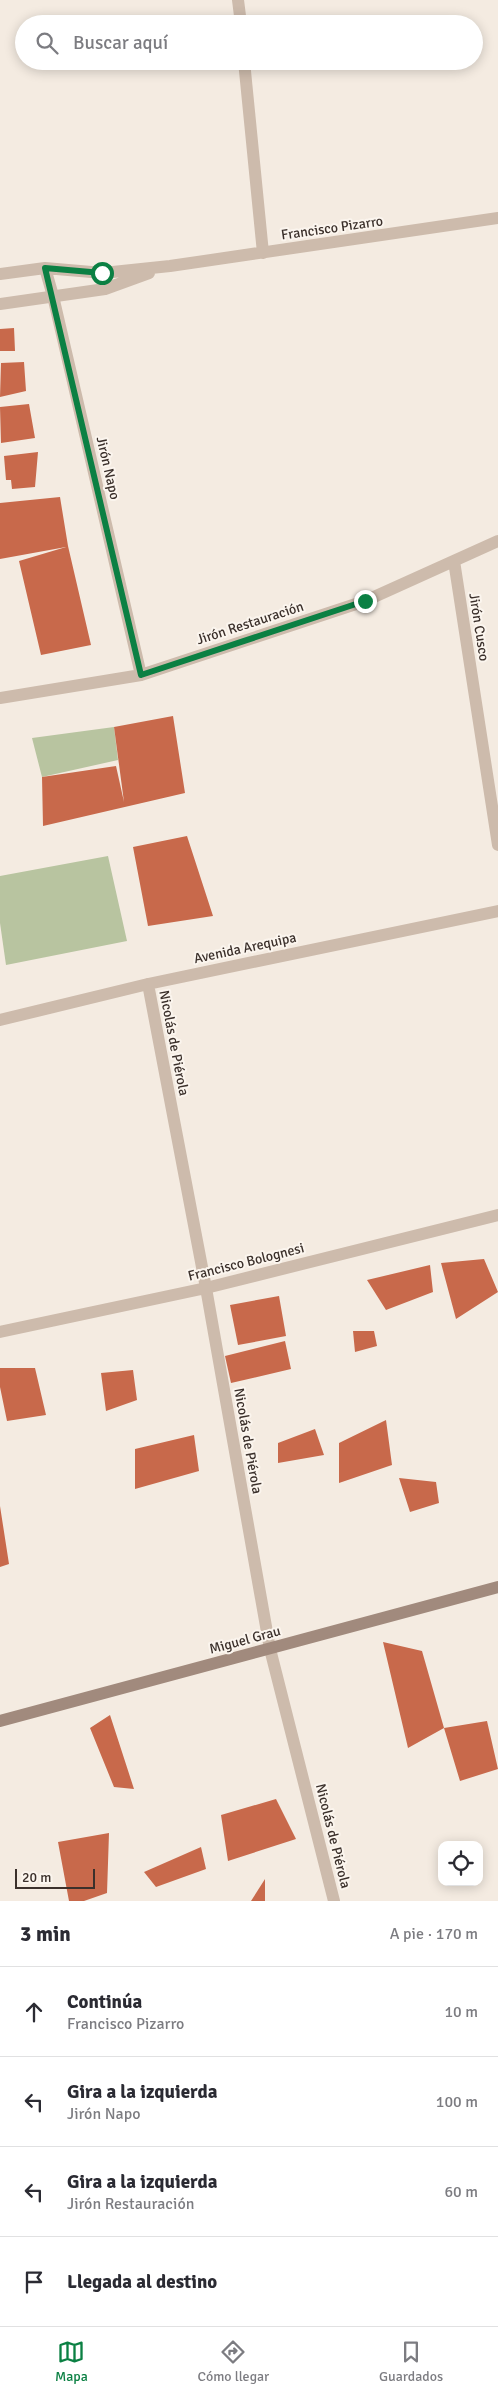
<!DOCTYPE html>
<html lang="es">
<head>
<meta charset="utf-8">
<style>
  body { margin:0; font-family:Signika,sans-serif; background:#f7f7f7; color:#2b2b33 }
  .controls { position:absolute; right:15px; bottom:15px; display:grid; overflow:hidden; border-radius:10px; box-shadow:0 2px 12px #0003 }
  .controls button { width:45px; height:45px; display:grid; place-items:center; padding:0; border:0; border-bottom:1px solid #e1e1e2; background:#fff; color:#2b2b33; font:25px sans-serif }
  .scale { position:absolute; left:15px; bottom:12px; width:80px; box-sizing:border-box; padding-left:5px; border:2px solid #3b302b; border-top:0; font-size:14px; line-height:18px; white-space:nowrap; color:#3b302b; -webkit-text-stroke:4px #fbf5ee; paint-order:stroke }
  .stop { position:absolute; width:15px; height:15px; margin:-11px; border:4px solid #0b8043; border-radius:50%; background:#fff }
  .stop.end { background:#0b8043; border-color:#fff; box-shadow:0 1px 5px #0008 }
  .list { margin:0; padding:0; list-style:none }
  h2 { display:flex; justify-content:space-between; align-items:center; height:65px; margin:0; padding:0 20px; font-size:21px }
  h2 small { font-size:16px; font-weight:400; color:#7c7c81 }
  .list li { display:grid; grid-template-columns:32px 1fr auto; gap:15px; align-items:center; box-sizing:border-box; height:90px; padding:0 20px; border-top:1px solid #e1e1e2 }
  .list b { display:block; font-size:19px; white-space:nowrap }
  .list p { margin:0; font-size:16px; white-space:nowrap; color:#7c7c81 }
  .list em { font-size:16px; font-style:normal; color:#7c7c81 }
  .icon { flex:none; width:28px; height:28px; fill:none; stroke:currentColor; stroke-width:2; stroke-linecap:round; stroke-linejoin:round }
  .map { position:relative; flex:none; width:498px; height:1901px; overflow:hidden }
  .search { position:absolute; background:#fff; box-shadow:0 2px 12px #0003; left:15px; right:15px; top:15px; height:55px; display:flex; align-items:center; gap:12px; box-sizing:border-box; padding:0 18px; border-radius:28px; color:#7c7c81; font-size:19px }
  .sheet { height:425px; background:#fff }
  nav { display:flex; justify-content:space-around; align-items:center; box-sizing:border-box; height:70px; border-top:1px solid #e1e1e2; background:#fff; font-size:14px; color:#7c7c81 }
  nav a { display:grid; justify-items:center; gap:2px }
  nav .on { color:#0b8043 }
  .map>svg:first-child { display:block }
</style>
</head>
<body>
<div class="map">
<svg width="498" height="1901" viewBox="0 0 498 1901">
  <rect width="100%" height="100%" fill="#f4ebe1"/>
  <path fill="#b8c4a0" d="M114,727l4,33 -76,17 -10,-39z
    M108,856l19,85 -121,24 -6,-42v-47z"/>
  <path fill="#c8694b" d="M14,328l1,23h-15v-22z
    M24,362l2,29 -26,6 1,-34z
    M29,404l6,34 -34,5 -1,-36z
    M38,452l-3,35 -23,2 -1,-9h-5l-2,-24z
    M60,497l8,49 23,99 -50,10 -22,-94 47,-14 -66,12v-56z
    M173,716l12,77 -142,33 -1,-49 74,-11 8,36 -10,-75z
    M187,836l26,80 -65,10 -15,-79z
    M484,1259l14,33 -42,27 -15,-56z
    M430,1265l3,27 -47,18 -19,-30z
    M279,1296l7,40 -48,9 -8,-40z
    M353,1331h21l3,15 -22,6z
    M285,1341l6,28 -60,14 -6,-27z
    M0,1368h35l11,47 -39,6 -7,-34z
    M133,1370l4,30 -31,11 -5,-38z
    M386,1420l6,45 -53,18v-40z
    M315,1429l9,26 -46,8v-20z
    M194,1435l5,36 -64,18v-40z
    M399,1478l37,4 3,21 -29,9z
    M0,1506l9,58 -9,3z
    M383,1642l39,9 22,77 -36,20z
    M110,1715l24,74 -20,-2 -24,-59z
    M487,1721l11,48 -38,12 -16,-53z
    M276,1799l20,40 -68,22 -7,-46z
    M109,1833l-2,60 -23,8h-15l-11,-59z
    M201,1847l5,22 -50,18 -12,-15z
    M265,1879v22h-14z"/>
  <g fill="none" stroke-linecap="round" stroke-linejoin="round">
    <path stroke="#cdbbac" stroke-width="12" d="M238,0l3,24
      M244,61l19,192
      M45,268l8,28 88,379
      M0,274l45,-6 58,5 67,-7 328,-48
      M0,304l105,-15 44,-16
      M454,561l44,284
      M0,698l141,-23 224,-74 133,-60
      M148,984l58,304 64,361 64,252
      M0,1020l148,-36 350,-73
      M0,1332l206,-44 292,-73"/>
    <path stroke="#a18a7d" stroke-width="12" d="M0,1721l498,-134"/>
  </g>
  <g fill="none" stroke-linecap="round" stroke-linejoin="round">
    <path stroke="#0b8043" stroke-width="6" d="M102,273l-57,-5 96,407 224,-74"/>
  </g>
  <g text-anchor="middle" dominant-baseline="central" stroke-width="4" stroke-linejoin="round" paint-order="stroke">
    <g font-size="14" fill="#3b302b" stroke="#fbf5ee">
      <text transform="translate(332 228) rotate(-8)">Francisco Pizarro</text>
      <text transform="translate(108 468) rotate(77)">Jirón Napo</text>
      <text transform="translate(250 623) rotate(-18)">Jirón Restauración</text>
      <text transform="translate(479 627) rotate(81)">Jirón Cusco</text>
      <text transform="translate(245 948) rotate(-12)">Avenida Arequipa</text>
      <text transform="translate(174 1043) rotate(79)">Nicolás de Piérola</text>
      <text transform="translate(246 1262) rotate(-14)">Francisco Bolognesi</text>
      <text transform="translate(248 1441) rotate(80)">Nicolás de Piérola</text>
      <text transform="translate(245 1640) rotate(-15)">Miguel Grau</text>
      <text transform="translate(333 1836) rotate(76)">Nicolás de Piérola</text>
    </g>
  </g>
</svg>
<div class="controls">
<button><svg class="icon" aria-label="locate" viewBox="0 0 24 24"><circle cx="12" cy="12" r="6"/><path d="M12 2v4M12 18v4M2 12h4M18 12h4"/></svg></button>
</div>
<div class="scale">20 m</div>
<div class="stop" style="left:102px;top:273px"></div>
<div class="stop end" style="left:365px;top:601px"></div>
<div class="search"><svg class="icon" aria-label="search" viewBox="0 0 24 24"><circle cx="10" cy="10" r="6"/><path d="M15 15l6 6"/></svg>Buscar aquí</div>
</div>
<section class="sheet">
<h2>3 min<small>A pie · 170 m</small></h2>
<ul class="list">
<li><svg class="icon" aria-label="ahead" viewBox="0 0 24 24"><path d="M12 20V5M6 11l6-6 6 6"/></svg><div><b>Continúa</b><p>Francisco Pizarro</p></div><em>10 m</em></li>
<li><svg class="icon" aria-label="left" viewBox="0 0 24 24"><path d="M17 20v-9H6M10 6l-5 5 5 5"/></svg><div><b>Gira a la izquierda</b><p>Jirón Napo</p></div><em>100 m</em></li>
<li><svg class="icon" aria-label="left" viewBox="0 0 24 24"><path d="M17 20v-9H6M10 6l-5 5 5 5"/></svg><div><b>Gira a la izquierda</b><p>Jirón Restauración</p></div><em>60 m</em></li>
<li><svg class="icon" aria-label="arrive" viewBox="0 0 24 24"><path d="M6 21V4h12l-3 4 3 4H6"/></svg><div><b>Llegada al destino</b></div></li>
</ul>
</section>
<nav>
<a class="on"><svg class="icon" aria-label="map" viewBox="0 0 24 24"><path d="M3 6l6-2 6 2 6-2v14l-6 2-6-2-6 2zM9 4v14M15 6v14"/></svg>Mapa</a>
<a><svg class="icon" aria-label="directions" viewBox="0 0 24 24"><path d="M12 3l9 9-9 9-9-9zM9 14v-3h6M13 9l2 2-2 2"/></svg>Cómo llegar</a>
<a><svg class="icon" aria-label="saved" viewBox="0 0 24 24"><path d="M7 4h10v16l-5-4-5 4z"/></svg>Guardados</a>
</nav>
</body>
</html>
